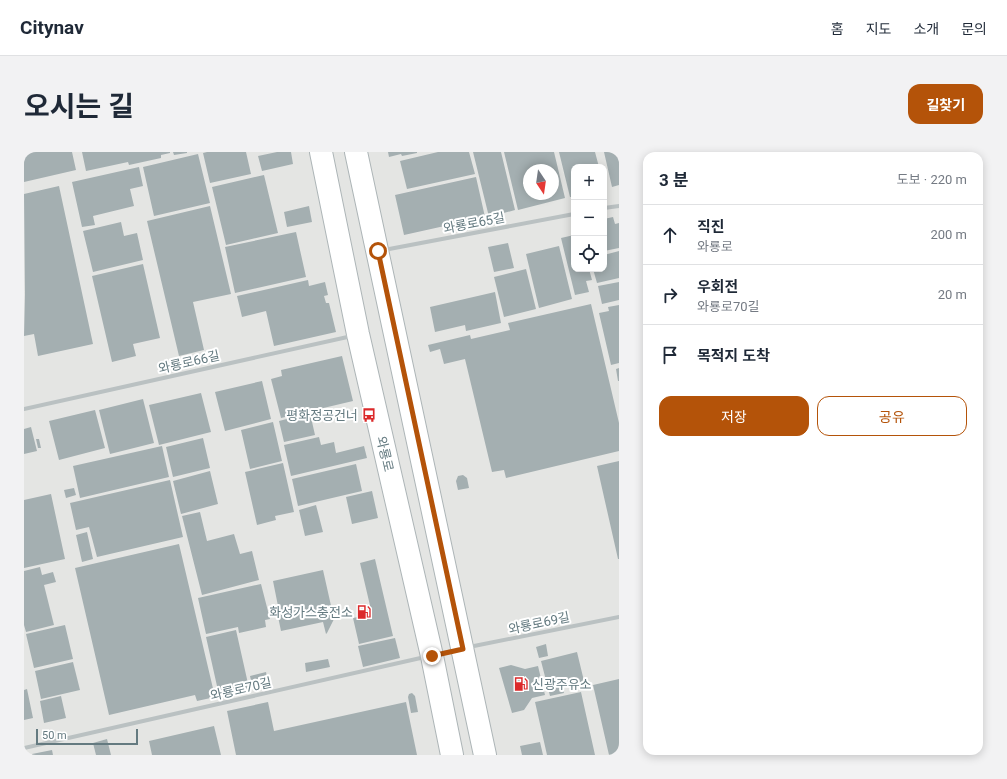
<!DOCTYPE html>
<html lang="ko">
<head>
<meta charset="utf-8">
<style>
  body { margin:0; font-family:Roboto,"Noto Sans KR",sans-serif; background:#f2f2f3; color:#1f2937 }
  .controls { position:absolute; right:12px; top:12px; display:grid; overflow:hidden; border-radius:8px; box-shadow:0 2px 10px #0003 }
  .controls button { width:36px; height:36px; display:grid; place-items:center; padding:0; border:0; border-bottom:1px solid #e0e1e3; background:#fff; color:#1f2937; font:20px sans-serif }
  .compass { position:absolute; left:499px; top:12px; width:36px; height:36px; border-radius:50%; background:#fff; box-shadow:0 2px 10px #0003; rotate:167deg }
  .scale { position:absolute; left:12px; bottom:10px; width:102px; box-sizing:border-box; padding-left:4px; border:2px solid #647a80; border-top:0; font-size:11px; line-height:14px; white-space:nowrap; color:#647a80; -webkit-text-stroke:3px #fff; paint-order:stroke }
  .stop { position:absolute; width:12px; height:12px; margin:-9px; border:3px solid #b45309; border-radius:50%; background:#fff }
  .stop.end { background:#b45309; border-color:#fff; box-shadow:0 1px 4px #0008 }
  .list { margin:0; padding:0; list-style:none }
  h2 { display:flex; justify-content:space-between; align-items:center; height:52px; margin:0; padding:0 16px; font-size:17px }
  h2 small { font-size:13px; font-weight:400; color:#747a83 }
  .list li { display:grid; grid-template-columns:26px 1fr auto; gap:12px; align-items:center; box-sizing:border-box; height:60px; padding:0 16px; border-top:1px solid #e0e1e3 }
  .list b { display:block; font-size:15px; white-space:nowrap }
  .list p { margin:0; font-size:13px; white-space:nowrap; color:#747a83 }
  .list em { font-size:13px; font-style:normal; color:#747a83 }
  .actions { display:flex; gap:8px; padding:12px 16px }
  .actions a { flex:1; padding:9px 0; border:1px solid #b45309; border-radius:12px; text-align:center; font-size:14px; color:#b45309 }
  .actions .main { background:#b45309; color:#fff }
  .icon { flex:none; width:22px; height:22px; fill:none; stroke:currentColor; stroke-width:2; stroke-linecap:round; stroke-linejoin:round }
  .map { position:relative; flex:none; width:595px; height:603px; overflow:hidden; border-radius:12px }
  header { display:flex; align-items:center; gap:24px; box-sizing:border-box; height:56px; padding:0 20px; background:#fff; border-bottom:1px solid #e0e1e3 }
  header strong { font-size:19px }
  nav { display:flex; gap:22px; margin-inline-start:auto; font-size:14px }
  .intro { display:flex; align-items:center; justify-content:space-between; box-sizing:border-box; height:96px; padding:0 24px }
  h1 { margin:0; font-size:28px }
  .button { padding:10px 18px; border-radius:12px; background:#b45309; color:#fff; font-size:14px; font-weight:700 }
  main { display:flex; gap:24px; padding:0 24px }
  aside { flex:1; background:#fff; border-radius:12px; box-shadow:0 2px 10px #0003 }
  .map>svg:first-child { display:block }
</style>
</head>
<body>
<header>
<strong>Citynav</strong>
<nav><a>홈</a><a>지도</a><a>소개</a><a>문의</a></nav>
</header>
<div class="intro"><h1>오시는 길</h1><a class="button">길찾기</a></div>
<main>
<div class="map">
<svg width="595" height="603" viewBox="0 0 595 603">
  <rect width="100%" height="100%" fill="#f4f3f0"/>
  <path fill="#e4e5e3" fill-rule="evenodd" d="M0,0h595v603h-595zM550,15h30v102h-30zM505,18h24v24h-24z"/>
  <path fill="#a4afb1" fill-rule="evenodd" d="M0,0h48l4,18 -52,12z
    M58,0h88v1l-9,2v3l-32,7 -1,-3 -42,9z
    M149,0h14v1l-13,2z
    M183,0h39l5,22 -41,9 -7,-30z
    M253,0h14l2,12 -31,7 -4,-15z
    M364,0h29v1l-15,3 -1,-2 -12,3z
    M414,0h31l6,22 -68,15 -7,-28z
    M449,0h28l14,58 -26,7z
    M480,0h50l11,46 -47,12zM505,18h24v24h-24z
    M535,0h36l4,15h-25v30h-4z
    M580,0h15v33l-7,2z
    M174,2l12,49 -56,13 -11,-49z
    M115,15l4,19 -13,3 4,17 -41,10 2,9 -13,2 -10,-45z
    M240,23l14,58 -52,12 -14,-58z
    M452,25l9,40 -81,18 -9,-40z
    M35,34l34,158 -55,12 -4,-22 -10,2 1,-41 -1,-101z
    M186,54l21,88 -38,8 11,48 -25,6 -32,-135z
    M285,54l3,16 -25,5 -3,-15z
    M589,65l2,7 4,-1v25l-15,3v-32z
    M97,70l3,14 13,-3 6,27 -50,12 -10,-41z
    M272,80l10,45 -71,16 -10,-46z
    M550,83v34h15l3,11 -6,1 3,11 -14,3 -14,-57z
    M484,91l6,25 -20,4 -6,-25z
    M535,94l13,53 -33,9 -13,-54z
    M595,99v27l-22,5 -4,-14h11v-14z
    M119,112l17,74 -27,6 3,12 -24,6 -20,-86z
    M502,117l10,40 -32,8 -10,-40z
    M284,128l1,6 16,-4 3,13 -4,1 2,7h3l7,29 -62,14 -8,-35 -24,6 -5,-21z
    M595,130v18l-17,4 -4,-18z
    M471,140l6,31 -35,8 -1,-6 -30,7 -5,-25z
    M567,152l28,119v28l-113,27 -2,-8 -12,2 -27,-113 -21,5 -4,-15 -10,3 -2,-7 42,-10 1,4 39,-9 -2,-7z
    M595,153v58l-8,2 -12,-52 10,-2 -1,-4z
    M318,204l11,45 -72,17 -10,-39 11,-3 -1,-6z
    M595,216v13h-1l-2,-12z
    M238,229l9,38 -46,12 -10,-39z
    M177,241l10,39 -52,13 -10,-40z
    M119,247l11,44 -44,11 -11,-44z
    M71,258l10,38 -46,12 -10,-39z
    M286,261l5,22 -31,7 -5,-21z
    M249,270l9,39 -32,8 -9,-39z
    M7,275l6,24 -13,3v-25z
    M295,285l2,8 13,-3 2,11 28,-7 3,12 -76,18 -7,-31z
    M179,286l7,30 -37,9 -7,-30z
    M12,287h3l2,9h-3z
    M138,294l7,31 -89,21 -7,-32z
    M595,309v98h-1l-21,-93z
    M259,311l11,49 -19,4 1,4 -19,5 -12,-53z
    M332,312l6,27 -64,15 -6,-27z
    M186,319l8,33 -37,10 -8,-33z
    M439,323l4,3 2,10 -11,2 -2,-9 2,-5z
    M146,328l13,57 -86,20 -8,-30 -13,3 -6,-27z
    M50,336l2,7 -10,3 -2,-8z
    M348,339l6,27 -26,6 -6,-27z
    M27,342l14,65 -41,9v-68z
    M292,353l7,27 -18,4 -6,-26z
    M176,360l7,29 27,-7 6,20 12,-3 7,29 -57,15 -20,-79z
    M63,380l6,27 -11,3 -6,-27z
    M155,392l36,153 -18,4 -2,-6 -86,20 -34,-147z
    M351,407l18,77 -34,8 -6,-26 19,-4 -12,-51z
    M16,415l2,8 11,-3 3,10 -12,3 10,40 -28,7 -2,-7v-54z
    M299,418l11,49 -7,14 -1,1 -3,-12 -42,9 -5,-24 2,-1 -5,-25z
    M237,432l9,35 -5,1 1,7 -27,6 -1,-6 -32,7 -8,-36z
    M41,473l8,34 -39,9 -8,-34z
    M212,478l13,58 -30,7 -13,-58z
    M371,486l5,20 -37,9 -5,-21z
    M522,492l2,12 -9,2 -3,-11z
    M553,500l7,29 -11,3 -1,-4 -10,3 2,10 -14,3 -9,-35z
    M304,507l2,8 -24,5 -1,-9z
    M49,510l7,28 -39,9 -6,-28z
    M487,513l14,4 13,-3 7,29 -13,3 -8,12 -12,3 -13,-45z
    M242,520l2,10 -16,3 -2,-9z
    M595,527v76h-10l-16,-70z
    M3,537l6,29 -9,2v-30z
    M557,540l14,63h-48l-12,-53z
    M388,541l3,3 3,16 -7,1 -3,-16 1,-3z
    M37,544l5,22 -22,5 -4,-22z
    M244,550l6,29 132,-29 11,53h-181l-9,-44z
    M190,574l7,29h-69l-3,-14z
    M83,587l4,16h-15l-3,-12z
    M516,590l3,13h-21l-2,-9z
    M28,598l1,5h-21v-1z"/>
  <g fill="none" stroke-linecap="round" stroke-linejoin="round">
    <defs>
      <path id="secondary" d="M297,0l37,182 74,322 20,99
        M332,0l129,603"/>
    </defs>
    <use href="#secondary" stroke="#adb5b7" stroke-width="24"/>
    <path stroke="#bac1c2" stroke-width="4" d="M580,56l15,-2
      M360,98l190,-36
      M0,257l328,-73
      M445,495l150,-30
      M414,502l19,-4
      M0,596l401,-91"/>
    <use href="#secondary" stroke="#fff" stroke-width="22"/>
  </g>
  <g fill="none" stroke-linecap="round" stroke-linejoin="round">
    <path stroke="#b45309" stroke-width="5" d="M354,99l85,398 -31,7"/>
  </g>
  <defs>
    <symbol id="bus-bare" viewBox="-9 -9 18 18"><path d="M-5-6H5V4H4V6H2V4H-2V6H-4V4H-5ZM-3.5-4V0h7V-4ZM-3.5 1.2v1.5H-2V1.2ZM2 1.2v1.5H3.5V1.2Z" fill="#db292a" stroke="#fff" stroke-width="2.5" paint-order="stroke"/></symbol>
    <symbol id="fuel-bare" viewBox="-9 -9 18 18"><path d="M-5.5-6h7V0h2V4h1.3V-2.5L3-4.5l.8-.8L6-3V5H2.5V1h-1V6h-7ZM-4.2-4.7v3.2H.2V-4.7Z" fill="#db292a" stroke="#fff" stroke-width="2.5" paint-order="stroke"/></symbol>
  </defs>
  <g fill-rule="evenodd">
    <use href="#bus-bare" x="335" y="253" width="20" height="20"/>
    <use href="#fuel-bare" x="330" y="450" width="20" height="20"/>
    <use href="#fuel-bare" x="487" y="522" width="20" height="20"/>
  </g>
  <g text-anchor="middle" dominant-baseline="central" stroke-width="4" stroke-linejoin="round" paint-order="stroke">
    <g font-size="13" fill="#647a80" stroke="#fff">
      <text transform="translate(450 71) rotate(-11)">와룡로65길</text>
      <text transform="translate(165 210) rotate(-13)">와룡로66길</text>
      <text transform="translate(361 302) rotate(77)">와룡로</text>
      <text transform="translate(515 471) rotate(-12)">와룡로69길</text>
      <text transform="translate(217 537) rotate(-13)">와룡로70길</text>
    </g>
    <g font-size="13" fill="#647a80" stroke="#fff" text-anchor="end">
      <text x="334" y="263">평화정공건너</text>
      <text x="329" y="460">화성가스충전소</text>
      <text x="508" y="532" text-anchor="start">신광주유소</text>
    </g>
  </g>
</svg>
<div class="controls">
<button>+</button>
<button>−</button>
<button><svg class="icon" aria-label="locate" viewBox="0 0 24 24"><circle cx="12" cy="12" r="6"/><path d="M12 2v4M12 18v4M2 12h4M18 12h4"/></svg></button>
</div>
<svg class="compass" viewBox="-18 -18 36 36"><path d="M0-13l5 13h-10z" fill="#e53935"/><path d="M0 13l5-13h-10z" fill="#747a83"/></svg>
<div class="scale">50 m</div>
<div class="stop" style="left:354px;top:99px"></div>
<div class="stop end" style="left:408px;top:504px"></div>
</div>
<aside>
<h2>3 분<small>도보 · 220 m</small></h2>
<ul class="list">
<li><svg class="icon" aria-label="ahead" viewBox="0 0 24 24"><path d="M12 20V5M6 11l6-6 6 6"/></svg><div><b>직진</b><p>와룡로</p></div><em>200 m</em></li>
<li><svg class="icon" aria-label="right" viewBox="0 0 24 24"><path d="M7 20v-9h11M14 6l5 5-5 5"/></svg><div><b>우회전</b><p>와룡로70길</p></div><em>20 m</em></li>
<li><svg class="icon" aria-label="arrive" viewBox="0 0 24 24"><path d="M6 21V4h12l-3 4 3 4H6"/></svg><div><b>목적지 도착</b></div></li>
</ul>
<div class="actions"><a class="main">저장</a><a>공유</a></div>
</aside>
</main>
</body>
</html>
